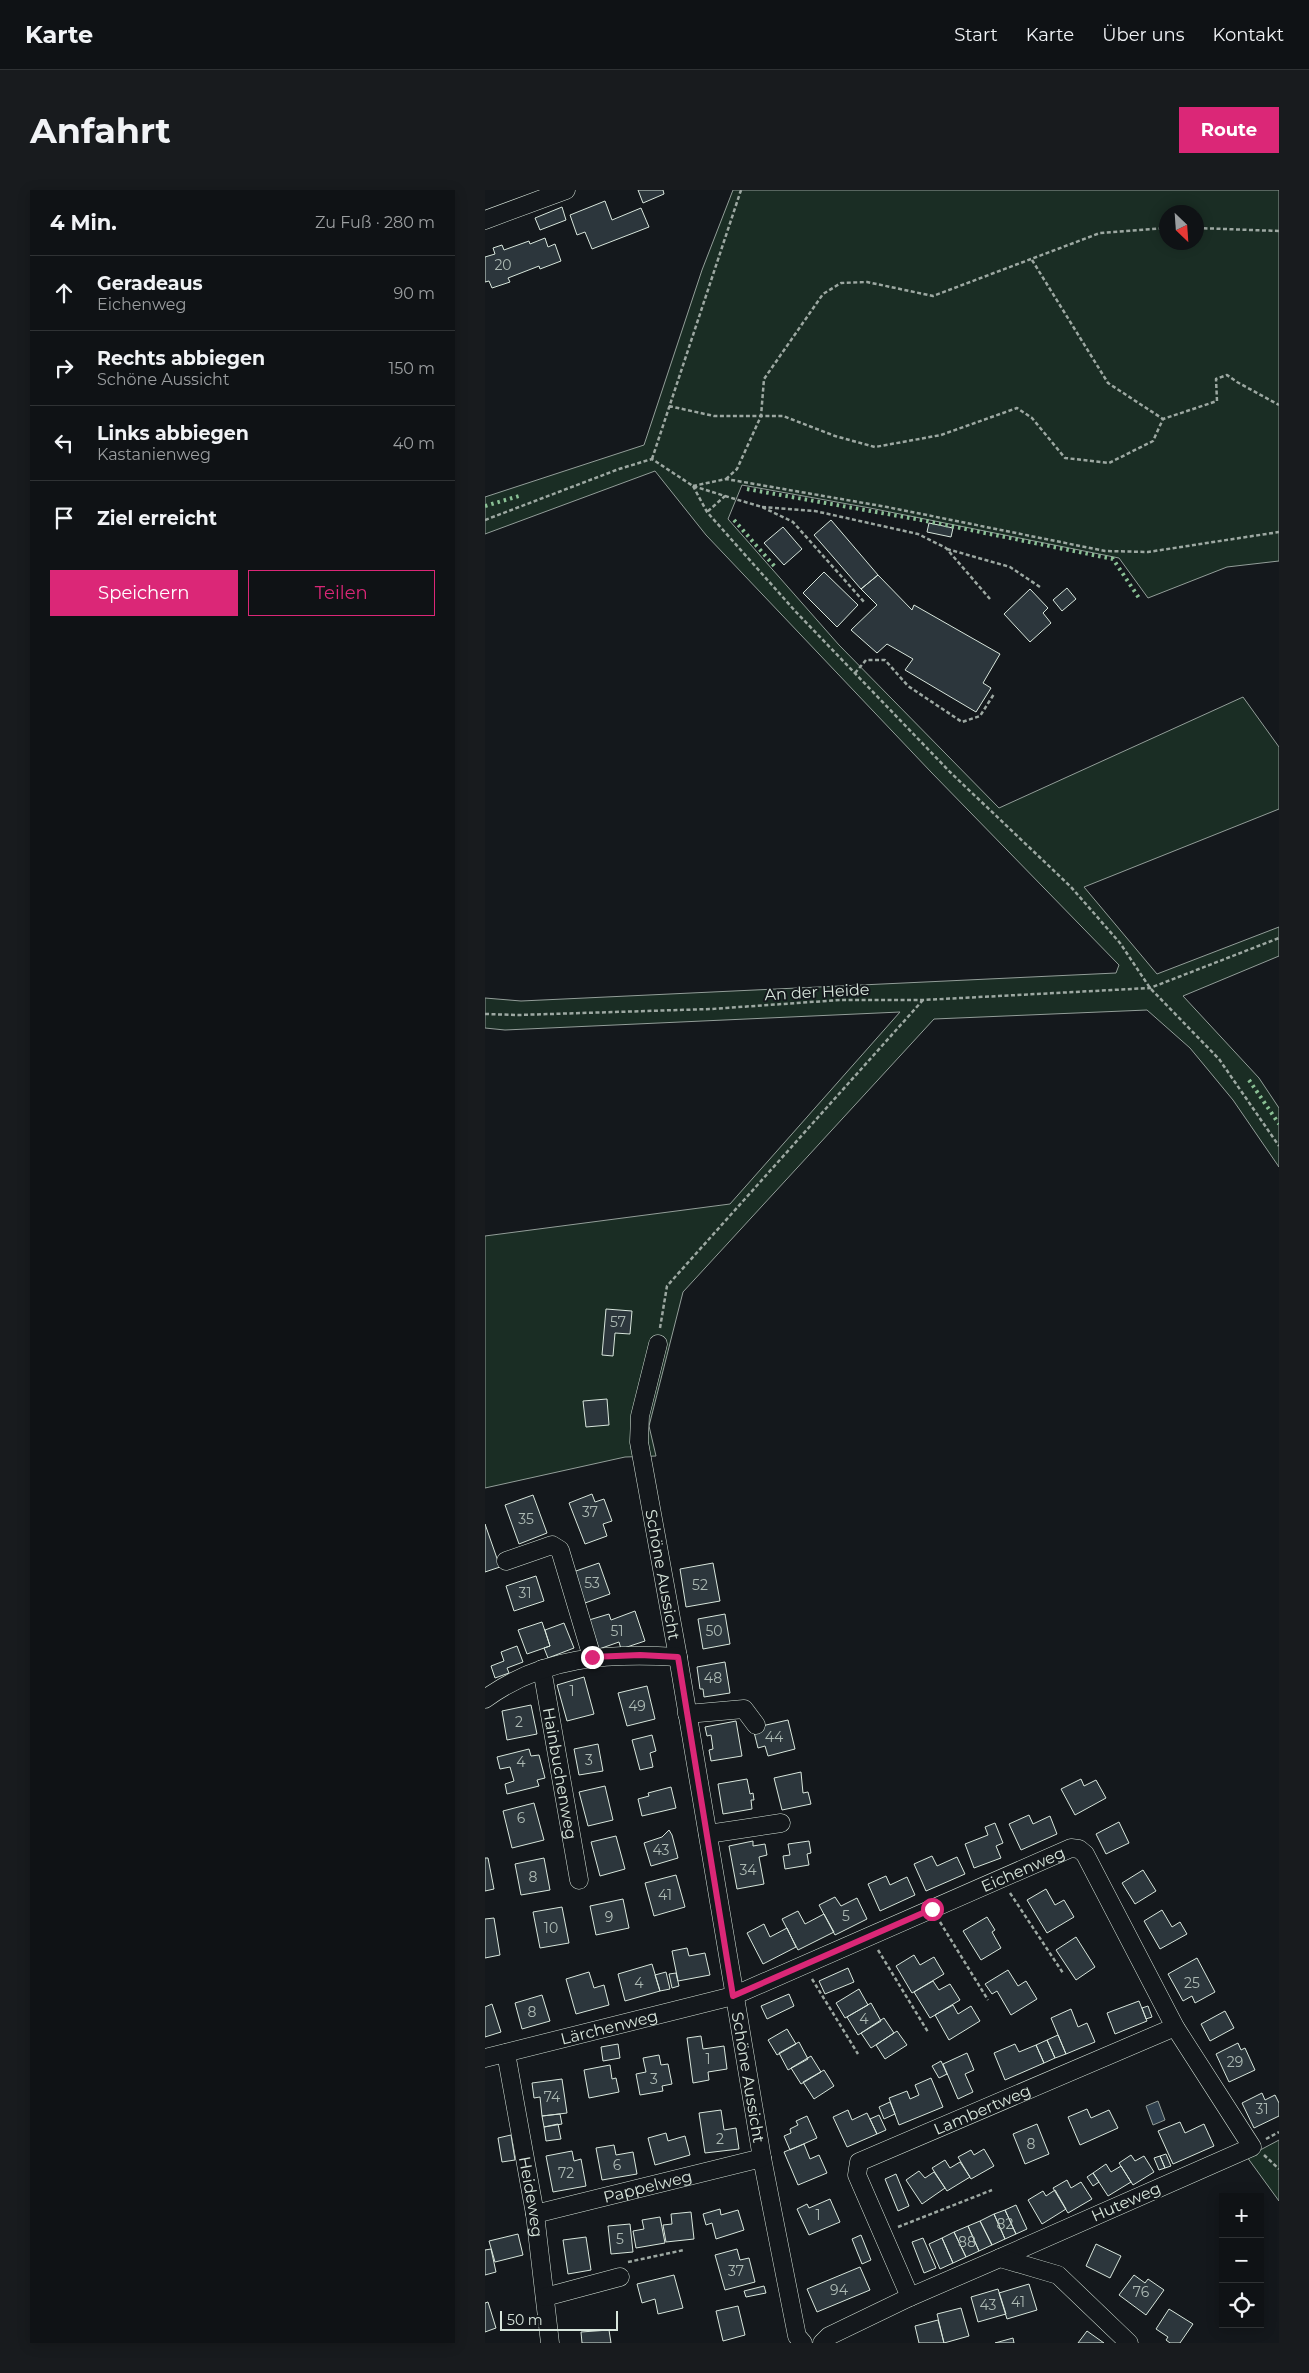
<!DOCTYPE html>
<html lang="de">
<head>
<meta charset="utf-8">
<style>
  body { margin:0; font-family:Montserrat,sans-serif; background:#181b1e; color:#f1f3f6 }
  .controls { position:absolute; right:15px; bottom:15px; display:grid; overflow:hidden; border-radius:0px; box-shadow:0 2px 12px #0003 }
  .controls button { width:45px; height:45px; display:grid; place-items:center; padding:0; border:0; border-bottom:1px solid #2f3234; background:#0f1215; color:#f1f3f6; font:25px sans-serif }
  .compass { position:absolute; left:674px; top:15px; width:45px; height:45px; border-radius:50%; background:#0f1215; box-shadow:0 2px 12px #0003; rotate:155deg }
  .scale { position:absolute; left:15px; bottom:12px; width:118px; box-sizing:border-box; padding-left:5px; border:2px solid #d8e6dc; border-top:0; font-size:14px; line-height:18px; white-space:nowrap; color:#d8e6dc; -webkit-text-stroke:4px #14181c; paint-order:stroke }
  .stop { position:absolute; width:15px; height:15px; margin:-11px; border:4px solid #db2777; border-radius:50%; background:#fff }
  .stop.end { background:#db2777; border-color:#fff; box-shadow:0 1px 5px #0008 }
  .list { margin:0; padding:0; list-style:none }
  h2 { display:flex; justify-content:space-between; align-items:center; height:65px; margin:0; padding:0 20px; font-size:21px }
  h2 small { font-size:16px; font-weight:400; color:#9b9ea0 }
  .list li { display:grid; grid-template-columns:32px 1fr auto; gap:15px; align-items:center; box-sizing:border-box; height:75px; padding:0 20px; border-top:1px solid #2f3234 }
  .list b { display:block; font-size:19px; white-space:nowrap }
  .list p { margin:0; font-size:16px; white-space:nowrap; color:#9b9ea0 }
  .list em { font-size:16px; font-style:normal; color:#9b9ea0 }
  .actions { display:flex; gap:10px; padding:15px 20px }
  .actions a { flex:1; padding:11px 0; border:1px solid #db2777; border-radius:0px; text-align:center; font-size:18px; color:#db2777 }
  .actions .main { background:#db2777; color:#fff }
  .icon { flex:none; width:28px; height:28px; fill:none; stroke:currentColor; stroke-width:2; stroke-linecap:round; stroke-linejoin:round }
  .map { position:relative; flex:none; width:794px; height:2153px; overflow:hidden; border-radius:0px }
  header { display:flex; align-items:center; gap:30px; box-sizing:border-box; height:70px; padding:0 25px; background:#0f1215; border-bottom:1px solid #2f3234 }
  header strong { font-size:24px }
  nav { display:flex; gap:28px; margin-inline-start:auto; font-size:18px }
  .intro { display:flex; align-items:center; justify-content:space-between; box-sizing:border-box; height:120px; padding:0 30px }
  h1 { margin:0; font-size:35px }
  .button { padding:12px 22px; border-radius:0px; background:#db2777; color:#fff; font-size:18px; font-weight:700 }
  main { display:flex; gap:30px; padding:0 30px }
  aside { flex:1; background:#0f1215; border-radius:0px; box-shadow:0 2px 12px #0003 }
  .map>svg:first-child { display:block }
</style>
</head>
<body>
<header>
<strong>Karte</strong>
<nav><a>Start</a><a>Karte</a><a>Über uns</a><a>Kontakt</a></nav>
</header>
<div class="intro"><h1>Anfahrt</h1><a class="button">Route</a></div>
<main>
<aside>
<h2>4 Min.<small>Zu Fuß · 280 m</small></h2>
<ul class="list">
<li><svg class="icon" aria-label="ahead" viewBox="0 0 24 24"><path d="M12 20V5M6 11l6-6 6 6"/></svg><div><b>Geradeaus</b><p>Eichenweg</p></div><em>90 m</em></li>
<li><svg class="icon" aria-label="right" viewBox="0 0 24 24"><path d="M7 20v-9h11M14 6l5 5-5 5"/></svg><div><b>Rechts abbiegen</b><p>Schöne Aussicht</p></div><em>150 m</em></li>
<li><svg class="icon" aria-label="left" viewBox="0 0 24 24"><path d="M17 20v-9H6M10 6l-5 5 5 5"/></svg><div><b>Links abbiegen</b><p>Kastanienweg</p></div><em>40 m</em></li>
<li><svg class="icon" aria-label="arrive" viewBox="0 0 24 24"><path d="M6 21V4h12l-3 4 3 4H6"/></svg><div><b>Ziel erreicht</b></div></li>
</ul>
<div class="actions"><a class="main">Speichern</a><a>Teilen</a></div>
</aside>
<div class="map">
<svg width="794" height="2153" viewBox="0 0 794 2153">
  <rect width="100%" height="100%" fill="#14181c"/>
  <path fill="#1a2d24" stroke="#939e99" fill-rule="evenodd" d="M248,0h546v371l-52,6 -79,31 -29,-40 -249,-50 -128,-23 -14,34 111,126 160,163 244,-111 36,50v62l-195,78 73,87 122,-47v29l-96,40 76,82 20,30v59l-46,-67 -43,-52 -43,-38 -213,9 -251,273 -34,134 7,30 -31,1 -140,31v-252l245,-32 170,-192 -395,18 -20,-2v-30l36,3 595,-28 3,-8 -188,-193 -225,-237 -51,-64 -170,63v-37l159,-52 58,-175zM682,22h30v30h-30z
    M794,1950v61l-32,-44z"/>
  <path fill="#2f3f4d" stroke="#939e99" d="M673,1911l7,19 -12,5 -7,-19z"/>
  <path fill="#2c363c" stroke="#d8e6dc" d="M153,0h25l1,4 -21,9z
    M120,11l7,19 29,-12 8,19 -57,22 -7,-17 -8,3 -7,-20z
    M77,17l4,13 -26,10 -5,-12z
    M60,48l3,9 7,-3 6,17 -21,8 -1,-3 -31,12 2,4 -18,6 -3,-7 -4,1v-25l10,-3 -2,-6 9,-3 2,5 25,-9 1,3z
    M346,330l47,55 -17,14 -47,-54z
    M444,333l24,5 -2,9 -24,-5z
    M298,337l19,22 -18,16 -20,-22z
    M339,382l34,33 -21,22 -34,-34z
    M393,385l34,35 2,-5 86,49 -17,29 8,5 -15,24 -71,-42 8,-11 -26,-15 -10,9 -26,-23 26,-25 -16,-16z
    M582,398l9,11 -14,12 -9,-11z
    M545,399l18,19 -5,5 8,10 -21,19 -26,-28z
    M121,1119l26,2 -2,23 -15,-1 -2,23 -11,-1z
    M122,1209l2,26 -23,2 -3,-26z
    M107,1304l3,8 9,-3 8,22 -9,3 4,12 -22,8 -16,-41z
    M48,1305l14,38 -28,11 -14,-39z
    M0,1334l15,43 -15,5z
    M114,1373l11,31 -25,9 -12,-31z
    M228,1373l7,38 -34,6 -6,-38z
    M51,1386l8,25 -30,10 -8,-25z
    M150,1421l10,30 -24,8 -2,-7 -20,7 -10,-29 20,-6 2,6z
    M240,1424l5,30 -27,5 -5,-30z
    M57,1432l8,24 -23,8 -9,-24z
    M79,1433l10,25 -26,10 -4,-10 6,-2 -5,-16z
    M32,1456l6,16 -16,6 2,5 -14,5 -4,-12 13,-5 -3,-9z
    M240,1472l5,31 -26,4 -1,-8h-3l-3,-22z
    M99,1487l10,37 -27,7 -10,-36z
    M162,1496l8,33 -28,7 -9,-33z
    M46,1515l6,29 -30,6 -5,-29z
    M303,1530l7,29 -27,7 -3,-10 -7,2 -5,-20z
    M251,1531l6,35 -31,5 -2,-11 4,-1 -2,-14 -4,1 -2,-9z
    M167,1545l4,16 -6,2 3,14 -13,3 -8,-30z
    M113,1554l5,27 -24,4 -5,-26z
    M44,1559l2,7 8,-1 6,23 -8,2 2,6 -32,8 -2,-10 9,-3 -4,-14 -10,2 -3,-12z
    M316,1582l2,21 5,-1 3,12 -29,6 -8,-32z
    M262,1589l3,15 3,-1 1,7h-3l1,9 -29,5 -5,-30z
    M596,1589l3,7 12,-6 10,18 -31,17 -14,-26z
    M120,1596l8,34 -25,6 -9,-34z
    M186,1597l5,21 -34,8 -4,-17 11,-3 -1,-3z
    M49,1613l10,37 -32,8 -9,-37z
    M544,1625l4,9 17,-8 7,18 -36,16 -12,-26z
    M634,1632l10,21 -23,11 -10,-20z
    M510,1633l8,20 -7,3 5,12 -27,10 -9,-24 23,-9 -3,-8z
    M184,1640l3,5 6,23 -27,8 -7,-23 18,-6z
    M131,1646l9,33 -25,7 -9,-34z
    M268,1651v5l12,-2 2,11 -8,2 5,27 -27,5 -8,-43z
    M324,1651l2,12 -4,1 2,11 -24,4 -2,-13 7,-1 -2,-11z
    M447,1666l5,10 20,-9 8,17 -39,17 -12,-27z
    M0,1668h3l6,31 -9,2z
    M59,1668l6,32 -29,5 -6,-31z
    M658,1680l13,21 -21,13 -13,-21z
    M191,1685l9,32 -31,9 -9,-33z
    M401,1686l4,9 17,-8 8,18 -35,16 -12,-27z
    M561,1699l9,16 9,-5 10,17 -27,16 -20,-33z
    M350,1707l6,9 16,-8 10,21 -32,16 -16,-30z
    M138,1709l6,29 -33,7 -6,-29z
    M77,1717l7,36 -29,5 -7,-36z
    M677,1720l10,17 8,-5 7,12 -27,15 -16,-28z
    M313,1721l7,13 19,-10 10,18 -36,18 -16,-31z
    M502,1727l8,13 -3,2 9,16 -20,12 -18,-29z
    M9,1728l6,37 -15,3v-39z
    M279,1734l6,13 17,-9 9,19 -33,17 -16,-31z
    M591,1747l19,30 -19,13 -20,-30z
    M202,1758l2,8 16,-3 5,22 -32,6 -6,-30z
    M429,1765l6,10 14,-8 10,17 -32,19 -16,-27z
    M712,1768l18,34 -20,11 -3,-7 -9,5 -15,-27z
    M167,1774l8,27 -35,10 -7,-27z
    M363,1778l6,14 -29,12 -6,-13z
    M523,1780l10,16 8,-5 11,18 -26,16 -14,-24 -5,3 -7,-10z
    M104,1782l5,16 10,-3 5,20 -33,9 -10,-35z
    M181,1782l4,17 -10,2 -5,-16z
    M191,1783l3,13 -7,2 -3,-14z
    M448,1791l6,9 11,-6 10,16 -30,18 -16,-26z
    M374,1799l9,16 -23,13 -9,-15z
    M304,1804l5,12 -27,13 -6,-13z
    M57,1805l8,26 -28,8 -7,-26z
    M654,1811l8,20 -32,13 -8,-21z
    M386,1813l10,18 -23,14 -11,-18z
    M7,1814l9,28 -16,5v-30z
    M468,1815l5,9 13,-8 9,15 -31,19 -14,-25z
    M663,1816l4,11 -6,2 -4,-11z
    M586,1819l7,18 9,-4 8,19 -29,12 -15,-36z
    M740,1821l9,17 -24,13 -9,-17z
    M399,1828l10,15 -23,15 -10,-15z
    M302,1839l9,15 -19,11 -9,-15z
    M412,1841l10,14 -22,14 -9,-14z
    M573,1845l8,19 -11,4 -8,-18z
    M216,1846l2,13 21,-3 3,23 -19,3 1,8 -16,3 -6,-45z
    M562,1850l8,18 -11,5 -8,-18z
    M314,1852l9,17 -20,11 -9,-17z
    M753,1853l3,7 4,-2 10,22 -26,12 -13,-28z
    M133,1854l2,14 -17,3 -2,-14z
    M530,1854l4,8 17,-7 8,18 -39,17 -11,-27z
    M482,1863l7,17 -9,4 8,18 -15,7 -15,-35z
    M174,1865l2,10 7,-1 4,20 -10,2 1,5 -23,4 -4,-21 10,-2 -3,-14z
    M326,1866l10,16 -20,12 -10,-16z
    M456,1871l6,13 -8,4 -7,-12z
    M125,1875l2,14 4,-1 3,14 -30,6 -5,-28z
    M339,1880l10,16 -20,13 -11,-17z
    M446,1888l12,29 -44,18 -10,-27 18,-7 3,8 9,-4 -4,-10z
    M77,1889l5,34 -25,3 -2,-19 -6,1 -2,-15z
    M777,1903l3,7 10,-5 4,8v13l-25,12 -12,-25z
    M405,1912l5,12 -11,5 -5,-12z
    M602,1919l4,9 18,-8 9,18 -38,17 -12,-28z
    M236,1920l3,20 12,-2 3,21 -34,4 -6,-40z
    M363,1920l4,10 15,-7 10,21 -30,13 -14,-30z
    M75,1924l2,10 -18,3 -2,-11z
    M394,1925l7,15 -9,4 -7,-15z
    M322,1926l10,22 -27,12 -6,-14 7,-3 -1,-4 8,-4 -2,-4z
    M695,1932l5,11 19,-9 10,22 -41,18 -15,-33z
    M73,1934l3,15 -15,2 -2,-14z
    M552,1934l12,30 -24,10 -12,-30z
    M181,1943l2,8 17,-5 5,19 -35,10 -7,-27z
    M26,1945l4,25 -13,2 -4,-24z
    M319,1954l6,15 9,-4 8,18 -29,12 -14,-33z
    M129,1955l2,10 17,-3 4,22 -35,6 -6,-32z
    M499,1959l10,17 -23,13 -13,-22 13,-7 3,5z
    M87,1961l2,10 7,-2 5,27 -33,6 -7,-36z
    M681,1964l5,12 -6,2 -5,-12z
    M646,1965l4,6 9,-5 10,16 -21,13 -14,-22z
    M675,1966l5,12 -6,2 -5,-12z
    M460,1970l5,8 10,-6 10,15 -23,14 -15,-23z
    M621,1974l5,8 10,-6 10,16 -23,14 -15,-23z
    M434,1981l6,7 9,-6 11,16 -23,16 -16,-24z
    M608,1983l6,9 -6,4 -6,-9z
    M411,1984l13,32 -11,5 -13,-32z
    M582,1990l4,8 10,-6 11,17 -24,14 -15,-25z
    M570,2000l11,19 -24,15 -14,-24 15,-9 3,5z
    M345,2009l10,23 -31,13 -12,-26 10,-5 2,4z
    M531,2015l11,24 -11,5 -11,-24z
    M235,2019l1,6 17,-5 6,20 -28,9 -4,-16 -6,2 -3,-11z
    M520,2020l11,24 -11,5 -11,-25z
    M206,2022l3,27 -28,3 -3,-17 9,-1 -1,-10z
    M509,2024l11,25 -13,6 -12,-24z
    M175,2027l5,26 -29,5 -3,-17 11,-2 -2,-9z
    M495,2031l12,24 -13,6 -11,-25z
    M145,2034l3,28 -22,2 -3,-28z
    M483,2036l11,25 -13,6 -12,-25z
    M469,2042l12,25 -13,6 -11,-25z
    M33,2044l5,21 -28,7 -6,-21z
    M376,2045l10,25 -9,4 -10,-25z
    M101,2047l5,33 -23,4 -5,-34z
    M438,2048l13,30 -12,5 -12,-31z
    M457,2048l11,25 -13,6 -11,-25z
    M611,2054l25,12 -11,22 -24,-12z
    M6,2059l5,23 -11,3v-25z
    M252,2059l3,11 9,-2 6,24 -30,8 -10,-35z
    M375,2077l10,23 -53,22 -10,-23z
    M189,2085l9,33 -25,6 -3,-15 -13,4 -5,-19z
    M649,2085l11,8 3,-4 16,11 -18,25 -27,-20z
    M544,2094l8,26 -30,9 -8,-26z
    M279,2096l2,7 -20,4 -2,-6z
    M513,2099l8,25 -28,8 -7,-25z
    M3,2112l8,26 -11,4v-29z
    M253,2116l7,29 -22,6 -7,-30z
    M476,2118l8,28 -25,7 -7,-29z
    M684,2119l24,15 -13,19h-10l-4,-3 2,-3 -12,-8z
    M453,2130l6,23h-25l-4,-17z
    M124,2140l2,13h-29l-1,-11z
    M602,2141l17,12h-26z
    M528,2148l1,5h-19z"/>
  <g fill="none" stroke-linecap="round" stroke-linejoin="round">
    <defs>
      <g id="minor">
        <path d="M0,30l81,-30"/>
        <path id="s1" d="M173,1154l-18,72 -1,26 39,215 84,501 35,178 6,7"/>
        <path d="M21,1371l46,-16 8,5 32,107"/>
        <path id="s2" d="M57,1479l37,211"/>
        <path d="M0,1509c59,-43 123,-46 193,-42"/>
        <path d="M202,1524l57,-5 12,16"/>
        <path d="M223,1644l73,-11"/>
        <path id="s3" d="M21,1863l29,161 15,129"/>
        <path id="s4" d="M0,1868l248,-62 338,-148 8,1 6,5 90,173 77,120 -252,111"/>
        <path id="s5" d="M50,2024l227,-56"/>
        <path d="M60,2107l75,-20"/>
        <path id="s6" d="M425,2107l-53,-122 2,-13 316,-135"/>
        <path d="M337,2153l7,-7 81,-39 90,-39 58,17 71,68"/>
      </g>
    </defs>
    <use href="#minor" stroke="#d8e6dc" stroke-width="19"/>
    <path stroke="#9da8a2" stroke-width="2.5" stroke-dasharray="4 2.5" stroke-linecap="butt" d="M712,38l82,3
      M547,70l76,123 55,36
      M184,216l45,10h69l52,20 40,11 66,-12 76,-27 15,10 33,40 44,5 44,-22 10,-22 54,-18 -1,-22 11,-4 10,7 42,23
      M167,269l89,-269
      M241,289l11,-10 24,-53 3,-37 59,-85 18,-11 26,-1 66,14 167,-63 67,-5
      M208,296l14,26 89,100 154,160 121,115 49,56 30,45 69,71 60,87
      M208,296l33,-7 161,28 218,44 43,1 131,-20
      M240,306l37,11 31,15 72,81
      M277,317l53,4 103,23 28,14 44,51
      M0,330l134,-51 33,-10 41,27 32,10 -18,16
      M462,359l63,18 30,20
      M370,483l11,-13h19l23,26 54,36 18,-6 14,-22
      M0,824l33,1 193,-6 129,-9h83l227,-12 129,-50
      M175,1138l7,-42 256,-286
      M525,1703l53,80
      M455,1732l48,78
      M393,1760l50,82
      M327,1789l46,75
      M781,1949l13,-7
      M779,1965l15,14
      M413,2037l94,-37
      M143,2072l56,-12"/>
    <use href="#minor" stroke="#14181c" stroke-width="18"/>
    <path stroke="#8ac095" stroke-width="4" stroke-dasharray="2.5 4" stroke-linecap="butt" d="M262,299l174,31 192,39 26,39
      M0,316l34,-10
      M249,330l42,48
      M764,890l30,44"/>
  </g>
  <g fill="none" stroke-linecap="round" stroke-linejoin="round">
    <path stroke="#db2777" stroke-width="6" d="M107,1467l48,-2 38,2 55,339 199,-87"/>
  </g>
  <g text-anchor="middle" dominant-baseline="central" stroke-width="4" stroke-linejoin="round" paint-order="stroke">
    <g font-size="14" fill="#adbab4">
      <text x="18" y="75">20</text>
      <text x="133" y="1132">57</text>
      <text x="105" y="1322">37</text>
      <text x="41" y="1329">35</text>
      <text x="107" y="1393">53</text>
      <text x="215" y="1395">52</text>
      <text x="40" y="1403">31</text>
      <text x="132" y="1441">51</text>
      <text x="229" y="1441">50</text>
      <text x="228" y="1488">48</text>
      <text x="87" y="1501">1</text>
      <text x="152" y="1516">49</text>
      <text x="34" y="1532">2</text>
      <text x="289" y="1547">44</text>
      <text x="104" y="1570">3</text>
      <text x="36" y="1572">4</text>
      <text x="36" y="1628">6</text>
      <text x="176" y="1660">43</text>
      <text x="263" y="1680">34</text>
      <text x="48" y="1687">8</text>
      <text x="180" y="1705">41</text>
      <text x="361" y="1726">5</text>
      <text x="124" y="1727">9</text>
      <text x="66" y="1738">10</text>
      <text x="154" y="1793">4</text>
      <text x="707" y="1793">25</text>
      <text x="47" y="1822">8</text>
      <text x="379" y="1829">4</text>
      <text x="223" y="1869">1</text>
      <text x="750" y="1872">29</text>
      <text x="169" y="1889">3</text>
      <text x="67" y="1907">74</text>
      <text x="777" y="1919">31</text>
      <text x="235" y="1949">2</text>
      <text x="546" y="1954">8</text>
      <text x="132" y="1975">6</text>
      <text x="81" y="1983">72</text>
      <text x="333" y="2025">1</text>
      <text x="520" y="2034">82</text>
      <text x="135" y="2049">5</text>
      <text x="482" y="2052">88</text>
      <text x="251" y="2081">37</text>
      <text x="354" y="2100">94</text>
      <text x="656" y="2102">76</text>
      <text x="533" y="2112">41</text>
      <text x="503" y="2115">43</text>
    </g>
    <g font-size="16" fill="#d8e6dc" stroke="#14181c">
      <text transform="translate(332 802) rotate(-3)">An der Heide</text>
      <text stroke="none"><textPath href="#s1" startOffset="235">Schöne Aussicht</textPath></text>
      <text stroke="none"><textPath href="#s2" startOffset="106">Hainbuchenweg</textPath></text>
      <text stroke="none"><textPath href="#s4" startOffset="572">Eichenweg</textPath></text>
      <text stroke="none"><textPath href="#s4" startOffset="128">Lärchenweg</textPath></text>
      <text stroke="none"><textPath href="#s1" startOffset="745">Schöne Aussicht</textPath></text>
      <text stroke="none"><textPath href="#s6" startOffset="280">Lambertweg</textPath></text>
      <text stroke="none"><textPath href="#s5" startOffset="116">Pappelweg</textPath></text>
      <text stroke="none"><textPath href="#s3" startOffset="146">Heideweg</textPath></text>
      <text transform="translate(641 2012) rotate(-24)">Huteweg</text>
    </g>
  </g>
</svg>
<div class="controls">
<button>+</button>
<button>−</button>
<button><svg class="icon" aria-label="locate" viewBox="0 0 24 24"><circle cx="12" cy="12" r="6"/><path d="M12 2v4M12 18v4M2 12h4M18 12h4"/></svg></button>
</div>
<svg class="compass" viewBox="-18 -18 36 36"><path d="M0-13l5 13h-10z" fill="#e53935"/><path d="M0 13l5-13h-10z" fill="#9b9ea0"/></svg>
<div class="scale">50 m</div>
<div class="stop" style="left:447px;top:1719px"></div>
<div class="stop end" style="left:107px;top:1467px"></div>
</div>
</main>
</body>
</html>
